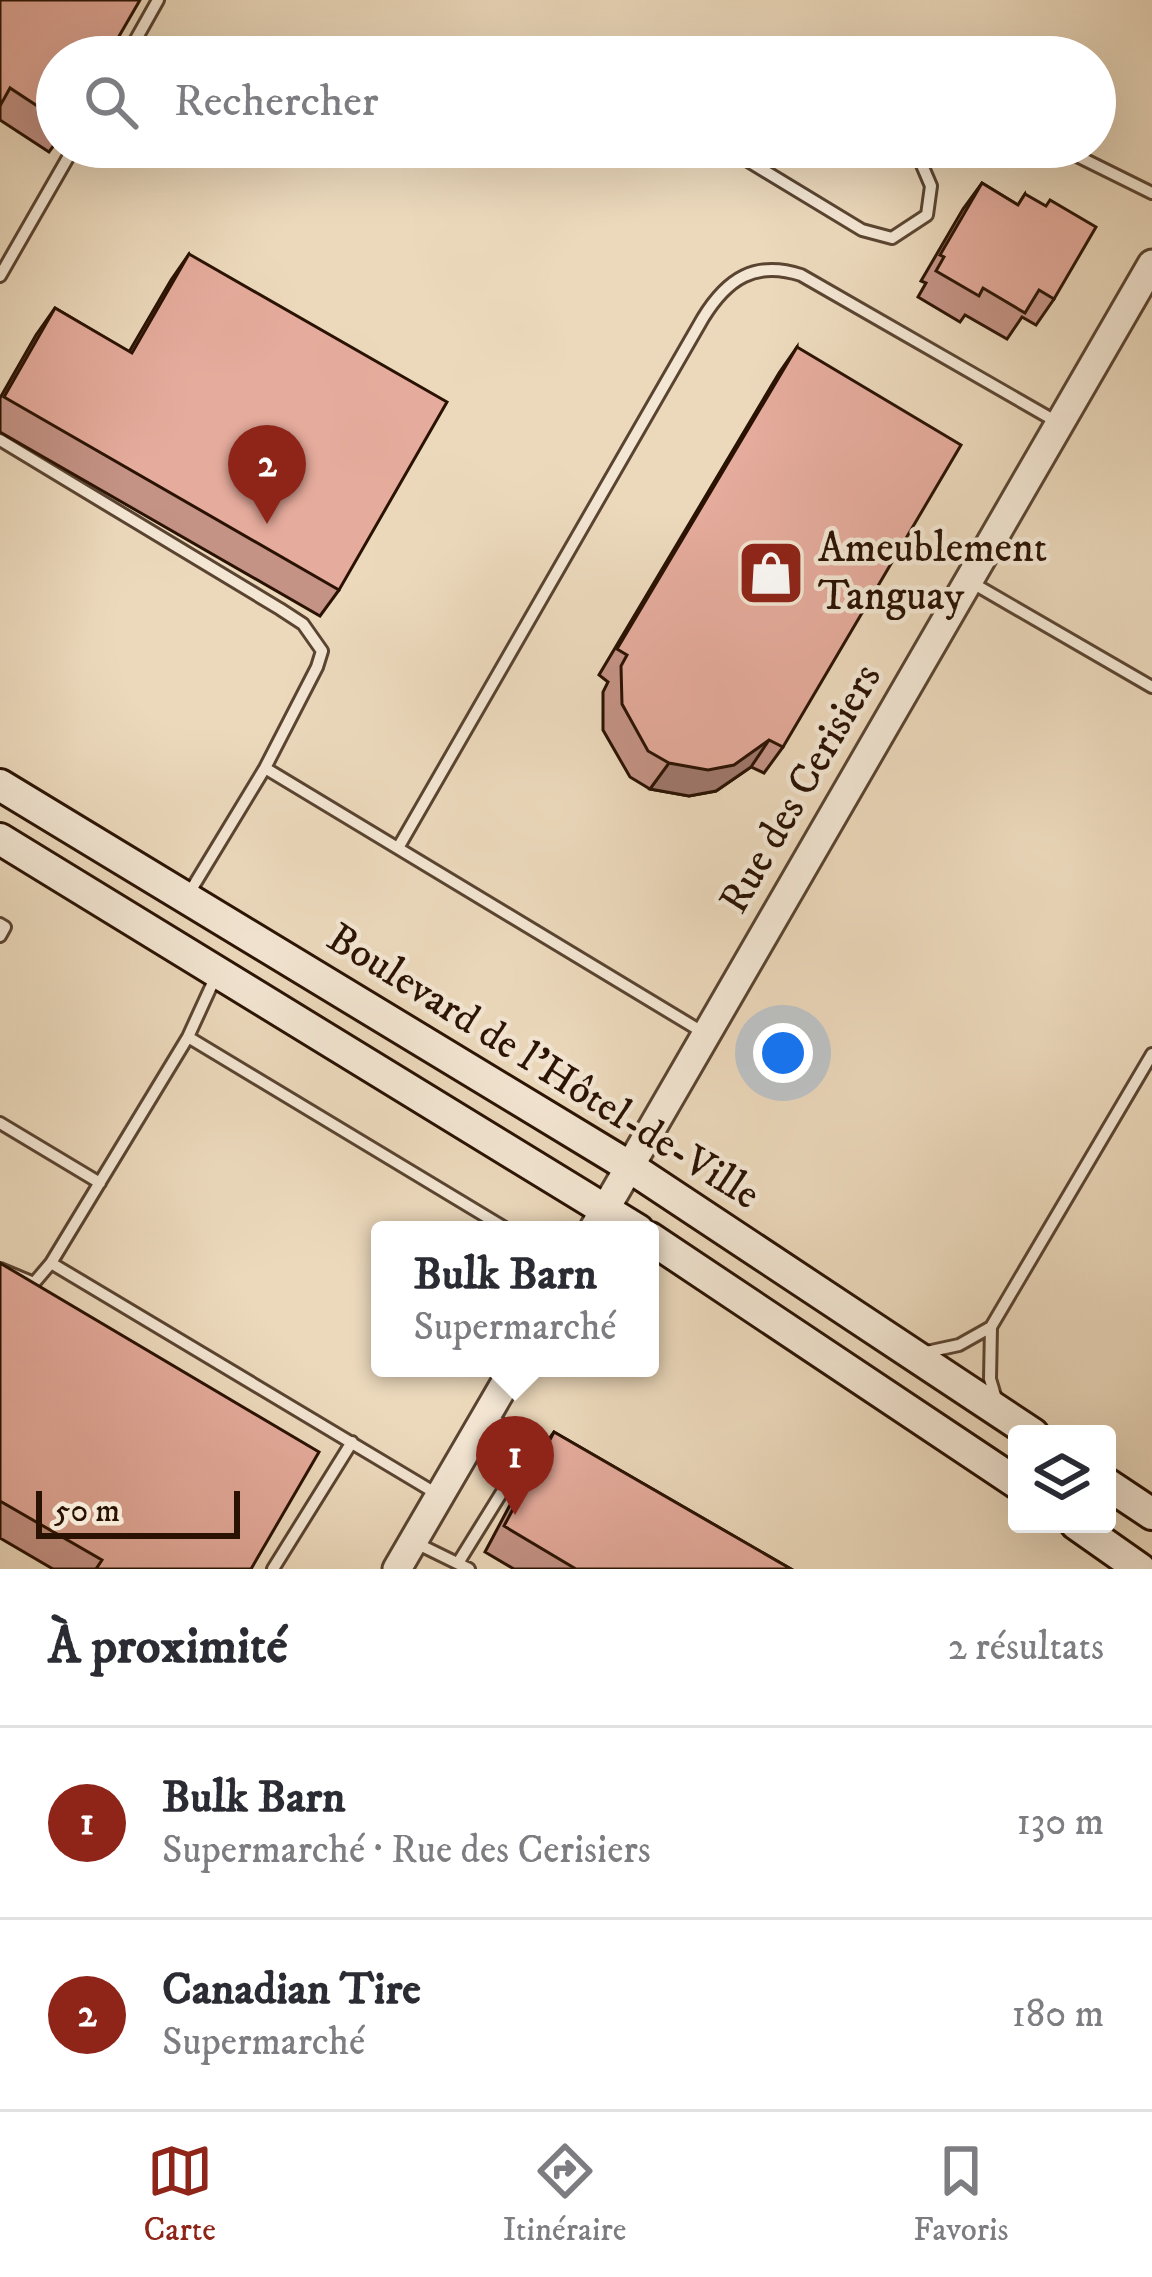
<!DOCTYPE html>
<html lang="fr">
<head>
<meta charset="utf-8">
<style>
  body { margin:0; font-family:"IM FELL DW Pica",serif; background:#f2f2f3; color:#2b2b33 }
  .controls { position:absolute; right:36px; bottom:36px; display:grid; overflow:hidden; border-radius:12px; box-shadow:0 12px 48px #0002 }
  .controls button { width:108px; height:108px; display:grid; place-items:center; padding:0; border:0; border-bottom:3px solid #e1e1e2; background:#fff; color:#2b2b33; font:60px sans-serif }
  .scale { position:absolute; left:36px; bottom:30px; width:204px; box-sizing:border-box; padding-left:12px; border:6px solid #2a1203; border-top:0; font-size:33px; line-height:42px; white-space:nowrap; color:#2a1203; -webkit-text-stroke:9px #f3e6d3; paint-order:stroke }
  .you { position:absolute; left:783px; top:1053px; width:42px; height:42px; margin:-30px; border:9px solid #fff; border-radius:50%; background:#1a73e8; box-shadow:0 0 0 18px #1a73e833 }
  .badge { display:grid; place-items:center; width:78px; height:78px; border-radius:50%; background:#8f2418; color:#fff; font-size:39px; font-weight:700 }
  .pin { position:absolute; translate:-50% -99px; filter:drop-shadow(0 3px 6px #0008) }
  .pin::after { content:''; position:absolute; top:63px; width:42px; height:36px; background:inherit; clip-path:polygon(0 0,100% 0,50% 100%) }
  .popup { position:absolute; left:371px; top:1221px; width:288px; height:156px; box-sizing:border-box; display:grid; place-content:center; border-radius:12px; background:#fff; filter:drop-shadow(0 3px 9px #0005); font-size:39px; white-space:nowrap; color:#7c7c81 }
  .popup b { font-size:45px; color:#2b2b33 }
  .popup::after { content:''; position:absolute; left:50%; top:100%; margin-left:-24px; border:24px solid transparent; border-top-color:#fff }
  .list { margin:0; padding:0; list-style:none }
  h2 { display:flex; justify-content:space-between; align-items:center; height:156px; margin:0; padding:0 48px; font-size:51px }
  h2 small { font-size:39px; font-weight:400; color:#7c7c81 }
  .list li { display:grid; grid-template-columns:78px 1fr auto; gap:36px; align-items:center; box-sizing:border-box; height:192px; padding:0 48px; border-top:3px solid #e1e1e2 }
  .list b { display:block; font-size:45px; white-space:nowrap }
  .list p { margin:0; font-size:39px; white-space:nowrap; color:#7c7c81 }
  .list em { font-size:39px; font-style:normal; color:#7c7c81 }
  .icon { flex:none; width:66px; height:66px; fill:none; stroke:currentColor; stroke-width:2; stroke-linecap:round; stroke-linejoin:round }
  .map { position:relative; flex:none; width:1152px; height:1569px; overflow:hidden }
  .search { position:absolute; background:#fff; box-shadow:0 12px 48px #0002; left:36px; right:36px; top:36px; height:132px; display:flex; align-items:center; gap:30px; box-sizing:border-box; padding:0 42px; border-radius:66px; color:#7c7c81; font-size:45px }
  .sheet { height:540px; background:#fff }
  nav { display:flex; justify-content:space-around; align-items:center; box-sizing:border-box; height:168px; border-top:3px solid #e1e1e2; background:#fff; font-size:33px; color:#7c7c81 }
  nav a { display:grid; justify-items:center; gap:6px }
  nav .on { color:#8f2418 }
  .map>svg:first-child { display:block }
</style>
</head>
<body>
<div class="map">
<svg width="1152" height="1569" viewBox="0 0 1152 1569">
  <rect width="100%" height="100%" fill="#ecd9bc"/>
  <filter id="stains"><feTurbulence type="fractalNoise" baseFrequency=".00167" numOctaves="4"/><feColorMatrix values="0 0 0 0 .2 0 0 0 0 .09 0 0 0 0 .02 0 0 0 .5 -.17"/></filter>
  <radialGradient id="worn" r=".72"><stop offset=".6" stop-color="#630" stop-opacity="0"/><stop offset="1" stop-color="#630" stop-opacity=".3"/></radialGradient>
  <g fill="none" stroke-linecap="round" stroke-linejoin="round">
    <defs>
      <path id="service" d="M126,57l32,-57
        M725,147l137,83 30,8 35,-23 4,-29 -9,-21 6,-10 65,-8
        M1059,147l93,46
        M0,276l74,-129
        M0,440l280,169 23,15 19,27 -5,16 -52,101 439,265
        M969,581l183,106
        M398,848l305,-530c24,-39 52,-58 98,-43l256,147
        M188,895l77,-127
        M0,924l5,3 -5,9
        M215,978l-27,59 -137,226 386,231
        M188,1037l317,191
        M0,1123l100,60
        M0,1269l34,14 17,-20
        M922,1353l37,-8 32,-18
        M997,1402l-7,-23 1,-52 161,-273
        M489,1417l62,36
        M416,1543l53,26
        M458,1563l75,-121
        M273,1569l79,-127"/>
      <path id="tertiary" d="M593,1230l559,-966
        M397,1569l117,-201"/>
      <path id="secondary" d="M0,785l630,382 403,267
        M0,839l638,391
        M650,1238l367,245
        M1107,1484l45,30
        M1076,1524l64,45"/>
    </defs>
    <use href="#service" stroke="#5a4431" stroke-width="16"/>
    <use href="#tertiary" stroke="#5a4431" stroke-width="33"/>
    <use href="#secondary" stroke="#2a1203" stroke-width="36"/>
    <use href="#service" stroke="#f3e6d3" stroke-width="10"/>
    <use href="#tertiary" stroke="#f3e6d3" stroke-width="27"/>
    <use href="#secondary" stroke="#f3e6d3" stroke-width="30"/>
  </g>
  <path fill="#c59386" stroke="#2a1203" stroke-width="3" d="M0,0l57,57v84l-8,11 -49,-32z
    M982,183l36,22 7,-11 29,105 -18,26 -14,-8 -15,22 -42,-24 -5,7 -42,-25 8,-14 -5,-2 42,-72z
    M189,254l150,336 -19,26 -320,-184v-34l36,-63 19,-27 74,44 42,-72z
    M797,347l-14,400 -19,26 -13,-6 -35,24 -27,5 -39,-7 -20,-12 -27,-47v-38l5,-10 -9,-7 180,-302z
    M0,1263l251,306h-198l-53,-31z
    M554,1432l237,137h-277l-29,-17 50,-94z"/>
  <path fill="#a0786d" stroke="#2a1203" stroke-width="3" d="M769,740l-18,27 -35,24 -27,5 -39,-7 19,-26z"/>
  <path fill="#e5ab9c" stroke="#2a1203" stroke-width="3" d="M0,0h140l-33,57h-50v62l-47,-31 -10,18z
    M982,183l36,22 7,-11 21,12 4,-6 46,27 -42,72 -15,-9 -14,23 -42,-25 -4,8 -43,-25 8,-14 -4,-2z
    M189,254l258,148 -108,188 -335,-193 51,-89 77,45z
    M797,347l164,98 -178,302 -14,-7 -35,25 -26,5 -39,-7 -21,-12 -26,-47 -1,-38 6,-11 -10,-6z
    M0,1263l319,189 -68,117h-155l6,-9 -102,-59z
    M554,1432l237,137h-215l-72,-43z"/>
  <defs>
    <symbol id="shop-square" viewBox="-11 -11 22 22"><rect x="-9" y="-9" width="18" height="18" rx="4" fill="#8f2418" stroke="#f3e6d3"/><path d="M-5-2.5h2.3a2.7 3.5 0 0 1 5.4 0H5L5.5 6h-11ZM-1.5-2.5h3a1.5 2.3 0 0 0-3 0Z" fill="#fff"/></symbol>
  </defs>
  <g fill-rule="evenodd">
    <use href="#shop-square" x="733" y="535" width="76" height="76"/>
  </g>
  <g text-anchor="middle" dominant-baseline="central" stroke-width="9" stroke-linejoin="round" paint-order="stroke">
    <g font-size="42" fill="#2a1203" stroke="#f3e6d3" text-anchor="start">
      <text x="818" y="549">Ameublement<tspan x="818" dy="48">Tanguay</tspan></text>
    </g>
    <g font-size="42" fill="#2a1203" stroke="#f3e6d3">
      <text transform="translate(801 789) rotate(-60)">Rue des Cerisiers</text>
      <text transform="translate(543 1067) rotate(32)">Boulevard de l'Hôtel-de-Ville</text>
    </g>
  </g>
  <rect width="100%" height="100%" filter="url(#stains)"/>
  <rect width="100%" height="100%" fill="url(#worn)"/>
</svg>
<div class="controls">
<button><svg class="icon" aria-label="layers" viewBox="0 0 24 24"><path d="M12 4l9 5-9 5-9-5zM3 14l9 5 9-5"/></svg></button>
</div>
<div class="scale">50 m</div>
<div class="you"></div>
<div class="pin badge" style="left:515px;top:1515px">1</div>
<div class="popup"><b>Bulk Barn</b>Supermarché</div>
<div class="pin badge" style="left:267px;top:524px">2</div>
<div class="search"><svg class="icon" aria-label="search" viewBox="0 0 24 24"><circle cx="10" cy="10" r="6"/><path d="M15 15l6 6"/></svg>Rechercher</div>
</div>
<section class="sheet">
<h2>À proximité<small>2 résultats</small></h2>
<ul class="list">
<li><span class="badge">1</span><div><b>Bulk Barn</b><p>Supermarché · Rue des Cerisiers</p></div><em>130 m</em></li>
<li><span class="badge">2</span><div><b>Canadian Tire</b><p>Supermarché</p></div><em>180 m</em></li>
</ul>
</section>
<nav>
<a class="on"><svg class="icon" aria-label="map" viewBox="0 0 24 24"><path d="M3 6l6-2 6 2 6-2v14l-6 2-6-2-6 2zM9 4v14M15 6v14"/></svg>Carte</a>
<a><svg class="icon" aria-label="directions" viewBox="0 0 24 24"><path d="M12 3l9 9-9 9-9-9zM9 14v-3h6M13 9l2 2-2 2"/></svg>Itinéraire</a>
<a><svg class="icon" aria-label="saved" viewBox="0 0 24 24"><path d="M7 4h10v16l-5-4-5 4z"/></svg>Favoris</a>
</nav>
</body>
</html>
